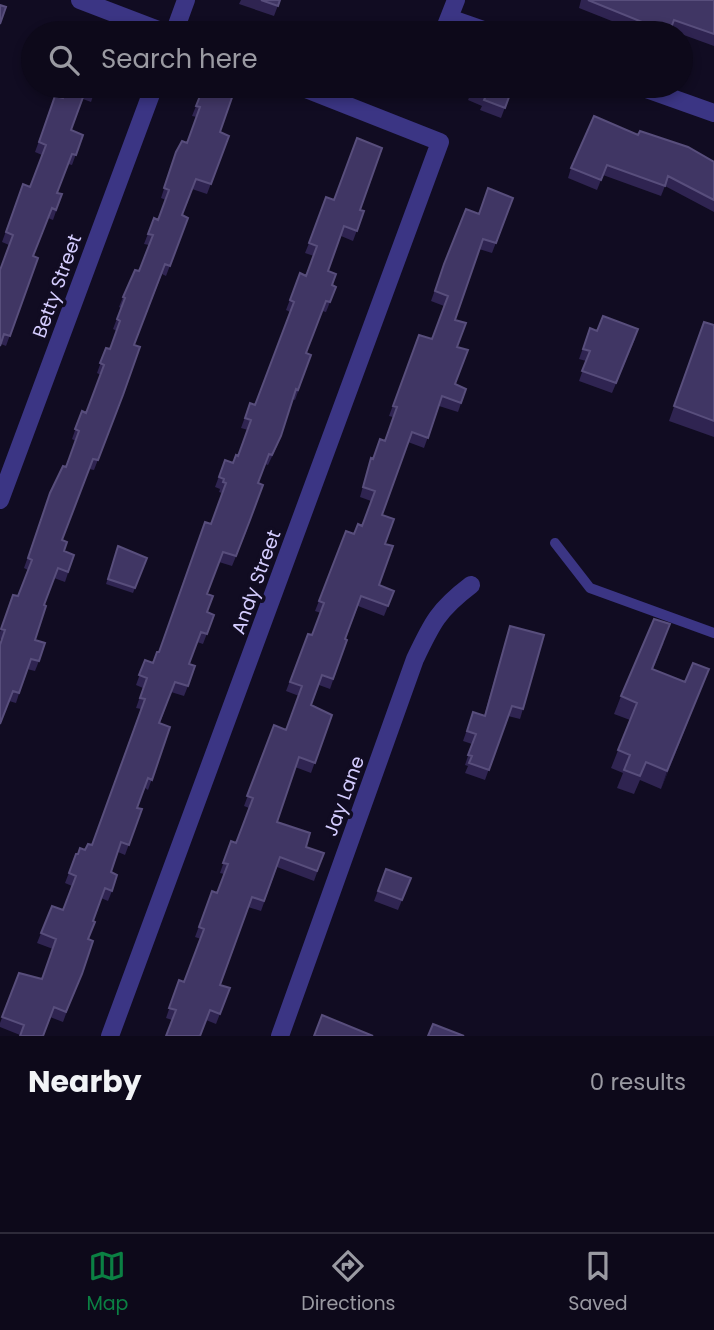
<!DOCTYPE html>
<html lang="en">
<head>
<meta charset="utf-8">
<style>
  body { margin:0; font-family:Poppins,sans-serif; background:#161223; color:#f1f3f6 }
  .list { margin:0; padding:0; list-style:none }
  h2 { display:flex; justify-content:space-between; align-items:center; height:91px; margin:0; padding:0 28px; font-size:30px }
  h2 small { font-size:23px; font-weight:400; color:#9a9aa2 }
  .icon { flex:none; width:38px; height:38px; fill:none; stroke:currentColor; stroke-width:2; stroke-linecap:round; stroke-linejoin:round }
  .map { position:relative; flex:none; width:714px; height:1036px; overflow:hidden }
  .search { position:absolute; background:#0d091a; box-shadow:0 4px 10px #0003; left:21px; right:21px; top:21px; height:77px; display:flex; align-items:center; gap:18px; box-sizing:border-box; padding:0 24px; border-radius:38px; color:#9a9aa2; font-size:26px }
  .sheet { height:196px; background:#0d091a }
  nav { display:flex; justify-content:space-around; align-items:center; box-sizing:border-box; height:98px; border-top:2px solid #2d2a39; background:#0d091a; font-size:19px; color:#9a9aa2 }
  nav a { display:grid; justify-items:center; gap:4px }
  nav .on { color:#0b8043 }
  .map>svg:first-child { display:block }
</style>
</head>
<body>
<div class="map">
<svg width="714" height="1036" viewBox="0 0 714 1036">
  <rect width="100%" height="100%" fill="#110c22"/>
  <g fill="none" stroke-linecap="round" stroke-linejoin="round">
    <path stroke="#3b3584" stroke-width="10" d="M555,543l35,45 124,45"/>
    <path stroke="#3b3584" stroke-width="18" d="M80,0l86,33
      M449,18l43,15
      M174,33l12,-33
      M443,33l13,-33
      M638,86l76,27
      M0,500l154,-414
      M110,1036l330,-894 -142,-56
      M280,1036l135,-377c17,-36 23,-49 56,-74"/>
  </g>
  <path fill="#2f2451" d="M241,0h39l-6,16 -35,-12z
    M581,0h133v46l-44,-16 -1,3h-27l-63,-25z
    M68,86h34l-2,6 -5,-2 -4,12 -8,-3 -12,31 12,5 -11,30 -4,-1 -11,29 5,1 -9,26 -5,-2 -15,38 5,2 -32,88 -5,-2 8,-99 -7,-3 21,-58 7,3 12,-32 -7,-3 20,-56 8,2z
    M474,86h39l-12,32 -21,-8 2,-4 -14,-6z
    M202,91l18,41 9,4 -22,58 -15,-5 -10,26 6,3 -22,58 -4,-2 -28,71 -15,60 -25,65 -5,-1 -27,71 2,11 10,4 -9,27 -11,-4 -10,27 -9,35 4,21 -4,10 -8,-2 -11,34 -7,-2 -8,-61 -1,-1v-7l9,-27 9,-9 10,-26 -4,-2 23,-65 19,-36 10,-26 -4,-2 10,-28 4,2 15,-38 -4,-2 9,-25 4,1 7,-18 -4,-2 8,-21 -2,-1 4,-10 16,-26 10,-26 -5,-1 10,-26 4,2 8,-20 -5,-2 15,-46 11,-9 10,-26 -5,-1z
    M638,135l76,27v50l-49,-26 -4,10 -58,-21 -6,15 -29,-12 3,-10z
    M513,198l-21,55 -13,-4 -24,71 2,27 -1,37 10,5 -8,23 -19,-6 -15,42 -16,-6 -26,73 3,29 -6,41 15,6 -10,25 -26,-10 -13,34h2l-17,49 -11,-4 -8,20 21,10 -21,58 -16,-6 -18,55 29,25 18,6 -10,28 -37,-14 -16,44 -13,-4 -28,78 10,3 -14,36 -10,-4h-34l-6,-2 13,-38 5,2 17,-43 -6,-2 17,-46 5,2 7,-19 -4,-1 11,-32 5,2 13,-35 -5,-2 30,-81 12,5 13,-34 -13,-5 22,-57 4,1 9,-22 -6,-2 17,-44 22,-33 8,-8 9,-25 -11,-4 8,-29 3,-10 2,1 12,-18 8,-24 -4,-1 30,-81 13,4 12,-33 -13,-5 13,-37 35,-50z
    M360,210l4,1 -11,30 -12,-5 -13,35 4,14 4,2 -10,25 -4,-1 -16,42 5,2 -16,45 -2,-1 -16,47 -9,19 -3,-1 -7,19 -11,47 -15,36 -13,-4 -12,32v18l7,3 -11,29 -6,-2 -8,22 -1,22 -4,10 -13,-4 -11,31 10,4 -22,63 -3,-2 -8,20 5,1 -17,46 -7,-3 -7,20 1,19 -4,10 -7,-3 -8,23 -5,18 5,2 -30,81 -13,-5 -30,18 -20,-8v-4l19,-50 23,6 11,-30 -16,-6 4,-10 22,-23 9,-24 -7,-3 11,-29h2l14,-9 49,-136 -5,-1 7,-20 -7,-3 9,-25 8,3 6,-11 52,-128 11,-31 -3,-1 1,-3 -5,-2 10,-27 8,3 5,-7 10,-26 -7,-2 9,-25 5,2 35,-93 -4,-2 14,-37 6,3 8,-20 -9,-3 4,-10z
    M704,322l10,3v112l-45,-16z
    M590,328l7,3 38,8 -23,54 -33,-12 7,-20 -7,-2z
    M118,546l29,12 -14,35 -27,-9z
    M510,626l13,83 -3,10 -12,-3 -23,64 -20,-7 3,-7 -3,-1 7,-21 -9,-3 10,-29 11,4z
    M664,642l-11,27 32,13 24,-13 -48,120 -21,-9 -6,14 -17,-6 6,-15 -12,-5 19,-48 -16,-6 7,-18z
    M386,869l25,9 -13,32 -24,-9z"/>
  <path fill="#1b1336" d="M709,669l-7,18 -41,102 6,-18z"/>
  <path fill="#403664" stroke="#584e7c" stroke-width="2" d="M261,0h19l-2,6z
    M588,0h126v34l-40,-14 -5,13z
    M0,5l6,2 -6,17z
    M68,86h29l-2,6 -9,-3 -15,41 12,5 -7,20 -4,-1 -15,39 5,1 -6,16 -4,-2 -11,28 -8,20 5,2 -28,78 -6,-2 -4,12v-76l13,-35 -7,-3 17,-48 7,3 16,-42 -7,-3 16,-46 8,2z
    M209,86h17l9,3 -15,43 9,4 -18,48 -15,-5 -14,36 6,3 -18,48 -5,-2 -31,81 6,2 -17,48 -25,65 -5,-1 -31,81 5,2 -3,9 10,4 -6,17 -10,-4 -14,37 2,1 -11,34 10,3 -6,18 -8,-2 -12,34 -6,-2 -13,33v-79l5,-15 -4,-1 12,-34 5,1 14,-36 -4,-2 22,-65 13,-27 3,1 13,-36 -4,-2 7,-18 4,2 18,-48 -4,-2 6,-15 4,1 10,-28 -3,-2 8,-21 -2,-1 12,-27 4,1 14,-36 -5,-1 6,-16 4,2 11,-30 -5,-2 12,-36 6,-11 5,2 13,-36 -4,-1 6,-15 4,1z
    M474,86h39l-8,22 -21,-8 2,-4 -14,-6z
    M594,116l44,19 2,-4 48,16 26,15v38l-46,-24 -3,10 -58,-21 -6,15 -30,-12z
    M357,138l25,10 -22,62 4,1 -7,20 -13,-5 -16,45 8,3 -4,11 4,2 -6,15 -4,-1 -13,34 -7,18 5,2 -13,35 -2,-1 -15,47 -9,19 -3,-1 -11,29 5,2 -13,35 -14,36 -13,-4 -16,42 6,2 -6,16 7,3 -7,19 -6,-2 -12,32 6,2 -7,20 -13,-4 -16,41 11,4 -18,53 -4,-2 -11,30 5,1 -13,36 -8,-3 -10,30 6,3 -5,16 -7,-3 -12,33 2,1 -7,17 5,2 -11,33 -16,38 -12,-5 -11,29h-23l4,-11 -22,-8 17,-44 23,6 14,-40 -15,-6 11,-27 11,4 13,-34 -7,-3 7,-19h2l2,-6 5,2 3,-6 4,1 53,-146 -5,-1 7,-20 -8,-3 6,-15 8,3 4,-11h2l46,-130 6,2 15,-41 -3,-1 1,-3 -5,-2 6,-17 8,3 3,-8 2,1 13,-36 -6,-2 5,-15 5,2 39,-103 -4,-2 10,-27 6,3 11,-30 -8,-3 17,-46 8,3z
    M488,188l25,10 -17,45 -13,-4 -28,81 11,3 -9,24 11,3 -13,34 11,5 -5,14 -19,-7 -14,42 -16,-6 -30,83 12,4 -9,25 8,2 -14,39 15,6 -6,15 -27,-10 -16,43 2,1 -14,39 -11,-4 -11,30 21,10 -17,48 -16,-6 -22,65 33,11 -4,14 18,6 -7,18 -37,-14 -16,44 -12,-4 -32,88 10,3 -10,26 -10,-4 -10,26h-34l10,-26 -7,-2 10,-28 5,2 20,-53 -5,-2 13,-36 5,2 11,-29 -5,-1 8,-22 5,2 17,-45 -6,-2 27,-71 12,5 16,-44 -12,-4 18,-48 4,1 12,-32 -5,-2 13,-34 14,-36 8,3 4,-10 4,2 13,-35 -12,-4 8,-29 2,1 7,-20 5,2 12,-34 -4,-1 26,-71 13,4 16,-43 -13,-5 9,-27 22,-55 13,5z
    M603,316l35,13 -22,54 -34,-12 8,-20 -7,-2 7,-21 7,3z
    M704,322l10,3v96l-40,-15z
    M118,546l29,12 -12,30 -27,-9z
    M654,619l16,5 -18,45 33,13 8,-19 16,6 -42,102 -21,-9 -6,14 -16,-6 6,-15 -12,-5 19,-47 -16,-7z
    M510,626l34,9 -21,74 -11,-3 -23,64 -20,-7 3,-7 -4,-1 8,-21 -9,-3 6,-19 12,4z
    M386,869l25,9 -9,22 -24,-9z
    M322,1015l51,21h-59z
    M433,1024l31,12h-36z"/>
  <g text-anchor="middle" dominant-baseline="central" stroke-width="7" stroke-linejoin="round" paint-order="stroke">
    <g font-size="19" fill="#d5cdff" stroke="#110c22">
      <text transform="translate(57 286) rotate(-70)">Betty Street</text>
      <text transform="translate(256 582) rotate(-70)">Andy Street</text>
      <text transform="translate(344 796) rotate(-70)">Jay Lane</text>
    </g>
  </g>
</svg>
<div class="search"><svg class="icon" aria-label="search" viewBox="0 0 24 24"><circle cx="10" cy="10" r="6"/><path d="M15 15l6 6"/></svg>Search here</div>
</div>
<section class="sheet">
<h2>Nearby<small>0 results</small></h2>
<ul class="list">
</ul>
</section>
<nav>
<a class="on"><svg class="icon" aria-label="map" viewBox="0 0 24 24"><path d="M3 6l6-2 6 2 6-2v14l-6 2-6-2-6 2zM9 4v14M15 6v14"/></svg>Map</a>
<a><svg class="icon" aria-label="directions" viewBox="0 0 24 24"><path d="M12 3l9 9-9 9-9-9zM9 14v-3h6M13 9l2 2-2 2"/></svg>Directions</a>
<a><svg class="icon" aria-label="saved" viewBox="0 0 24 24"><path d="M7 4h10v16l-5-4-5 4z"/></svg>Saved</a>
</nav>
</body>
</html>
